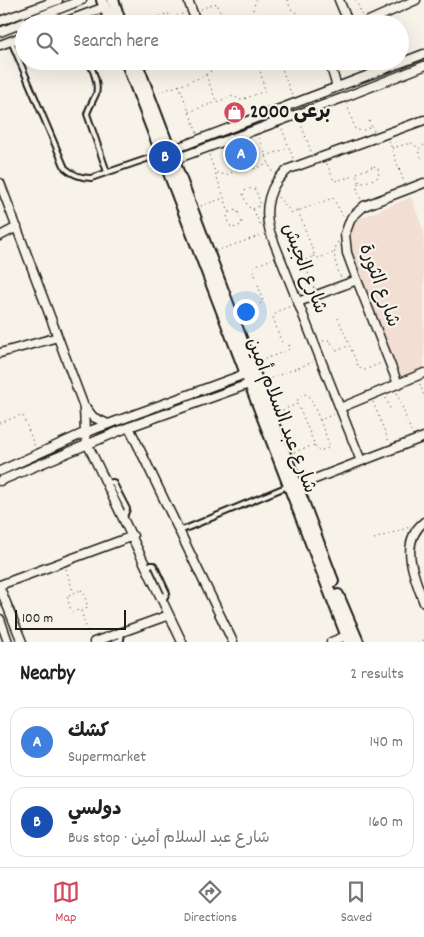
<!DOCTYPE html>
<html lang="en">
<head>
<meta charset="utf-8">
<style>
  body { margin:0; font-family:Dekko,"Playpen Sans Arabic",sans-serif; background:#f6f6f6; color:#222 }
  .scale { position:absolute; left:15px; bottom:12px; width:111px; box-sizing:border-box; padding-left:5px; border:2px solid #1c1c1c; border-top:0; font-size:14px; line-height:18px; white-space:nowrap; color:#1c1c1c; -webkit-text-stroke:4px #f7f3e8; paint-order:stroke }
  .you { position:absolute; left:245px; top:311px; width:18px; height:18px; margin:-12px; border:4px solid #fff; border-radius:50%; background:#1a73e8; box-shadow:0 0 0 8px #1a73e833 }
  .badge { display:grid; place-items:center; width:32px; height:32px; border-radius:50%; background:#d1495b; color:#fff; font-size:16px; font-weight:700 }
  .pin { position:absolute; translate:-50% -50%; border:2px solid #fff; box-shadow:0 1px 5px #0006 }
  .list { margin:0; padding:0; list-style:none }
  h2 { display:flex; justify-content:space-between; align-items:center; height:65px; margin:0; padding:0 20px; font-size:21px }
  h2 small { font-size:16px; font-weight:400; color:#767676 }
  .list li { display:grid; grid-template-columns:32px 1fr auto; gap:15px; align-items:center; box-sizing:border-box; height:70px; margin:0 10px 10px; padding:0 10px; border:1px solid #e0e0e0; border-radius:15px }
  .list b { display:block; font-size:19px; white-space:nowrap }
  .list p { margin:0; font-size:16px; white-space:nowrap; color:#767676 }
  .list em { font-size:16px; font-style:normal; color:#767676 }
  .icon { flex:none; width:28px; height:28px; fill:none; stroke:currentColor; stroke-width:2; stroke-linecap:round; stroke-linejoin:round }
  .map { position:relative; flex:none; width:424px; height:642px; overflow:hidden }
  .search { position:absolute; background:#fff; box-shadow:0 5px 20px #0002; left:15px; right:15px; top:15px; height:55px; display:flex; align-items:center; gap:12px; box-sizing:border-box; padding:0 18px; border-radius:28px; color:#767676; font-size:19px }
  .sheet { height:225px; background:#fff }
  nav { display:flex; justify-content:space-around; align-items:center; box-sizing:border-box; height:70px; border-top:1px solid #e0e0e0; background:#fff; font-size:14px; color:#767676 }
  nav a { display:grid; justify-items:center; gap:2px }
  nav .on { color:#d1495b }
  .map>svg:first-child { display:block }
</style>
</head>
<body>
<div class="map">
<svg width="424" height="642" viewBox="0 0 424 642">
  <rect width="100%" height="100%" fill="#f7f3e8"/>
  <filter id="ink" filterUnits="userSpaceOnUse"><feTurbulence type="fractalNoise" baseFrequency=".02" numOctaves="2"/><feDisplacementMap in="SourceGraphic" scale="10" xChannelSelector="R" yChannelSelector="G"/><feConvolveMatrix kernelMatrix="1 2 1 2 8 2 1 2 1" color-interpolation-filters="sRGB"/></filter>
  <g filter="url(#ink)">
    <path fill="#f2ded2" d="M411,197l13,35v136l-24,9 -51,-132 -2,-12 7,-12z"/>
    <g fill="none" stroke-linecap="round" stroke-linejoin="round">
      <defs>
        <path id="lane" d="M11,41l54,127c8,7 15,10 26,10l70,-24
          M89,61c4,10 10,23 7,33 -3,7 -7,13 -9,20l20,58
          M106,483l7,-1 14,27 -3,8
          M180,531l108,-45
          M146,565h8l13,28 -4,7
          M115,642l6,-2 1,-8"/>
        <path id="street" d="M188,0l9,24
          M339,0l10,24
          M0,21l58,-21
          M59,24l46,-17
          M362,24l54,-24
          M0,32l82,-32
          M0,45l24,-9
          M243,61l14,2 12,-2
          M329,61l8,26
          M169,151l255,-97
          M173,160l172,-63 79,-31
          M0,183l83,221c3,13 0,26 4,39l95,199
          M0,236l17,-9
          M298,302l59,-22
          M0,353l58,-16
          M398,384l-41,-104 -10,-27 -2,-19 6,-16 13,-12 60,-23
          M86,408l7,9 15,7
          M340,408l84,-35
          M129,427l104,215
          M361,461l-91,-229c-7,-23 -1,-49 19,-63l135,-49
          M0,471l84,-38 161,-59
          M0,481l129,-54 120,-43
          M294,487l130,-50
          M424,522c-26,21 -9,56 0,81
          M0,585l133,-49
          M0,588l22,54
          M0,619l8,23
          M94,642l75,-27
          M331,642l15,-6"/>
        <path id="secondary" d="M102,0l9,24
          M113,0l8,24
          M126,61l223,581
          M136,61l197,520
          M338,595l20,47"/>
      </defs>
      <use href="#lane" stroke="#1c1c1c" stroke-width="8"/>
      <use href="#street" stroke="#1c1c1c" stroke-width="11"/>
      <use href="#secondary" stroke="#1c1c1c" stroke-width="14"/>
      <path stroke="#1c1c1c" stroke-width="1" stroke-dasharray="1 4" stroke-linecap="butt" d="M287,0l4,9 21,15
        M356,0l6,15
        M201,9l16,-6 8,21
        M172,18l13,-5
        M157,24l-1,-6 12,-5 5,11
        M254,24l-3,-8 5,-16
        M172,61l2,4 10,-4
        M279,61l13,35
        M206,75l10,26
        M179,85l18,48
        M159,92c17,-6 53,-14 61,-31
        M347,104l8,25 6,2 11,-4
        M189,112l44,-16 8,4 24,-9 -5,-21
        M369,121l5,10
        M300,122l11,29
        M282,129l11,29
        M259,138l14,36
        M389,141l15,41
        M424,145l-6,5 2,6 4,3
        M392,148l19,-5 8,5
        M209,155l20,57 -2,5 4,10 2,1 8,-3 1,-4 -4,-9 -2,-2 -7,2
        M266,156l22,-8
        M327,164l7,17 21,-5
        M374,166l4,2 1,9 -16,6h-3l-4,-7 1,-3z
        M217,173l9,2 19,-9 7,3 17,-5
        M358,183l-1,6 4,11
        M278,197l14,16 41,-15 10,18
        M201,206l23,-8
        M253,209l6,-3
        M298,211l16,42 -2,4 -6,3 -1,5 9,23
        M260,224l-7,-15 -5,-2 -5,-12 1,-4 8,-3 4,2 4,13
        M338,242c-7,13 -2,23 3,36
        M216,251l46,-16
        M313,256l6,2 14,-5
        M242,312l16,-6 5,-5 -10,-33 1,-2 18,-7
        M338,318l21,50 6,2 16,-7
        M323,341l7,-1 5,10 2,1 11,-5
        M260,361l28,-11 2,-2 -1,-4h-5l-3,-3 -8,-24 5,-6 13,-5
        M266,380l47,-18
        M420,384l4,12
        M397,393l15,41
        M386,398l5,13
        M373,402l16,40
        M278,412l19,-8
        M320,420l9,24 -1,4 -9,3 -3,-3 -19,-46 2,-5 7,-3 4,3 10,23 14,-6
        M0,423l21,-8 2,1 12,31
        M294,452l20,-7
        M374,539l36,-12
        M66,569l7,22
        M81,590l2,1 5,16 -15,5 -2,-1 -4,-15z
        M81,611l8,24
        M418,642l6,-2"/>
      <use href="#lane" stroke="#f7f3e8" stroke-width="4"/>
      <use href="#street" stroke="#f7f3e8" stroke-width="8"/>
      <use href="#secondary" stroke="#f7f3e8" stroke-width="10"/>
    </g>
  </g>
  <defs>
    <symbol id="shop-disc" viewBox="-11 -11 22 22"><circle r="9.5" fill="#d1495b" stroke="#f7f3e8"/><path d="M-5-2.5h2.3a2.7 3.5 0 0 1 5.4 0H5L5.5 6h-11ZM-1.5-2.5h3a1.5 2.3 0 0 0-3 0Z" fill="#fff"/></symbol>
  </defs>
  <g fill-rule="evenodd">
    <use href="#shop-disc" x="222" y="100" width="25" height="25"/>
  </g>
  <g text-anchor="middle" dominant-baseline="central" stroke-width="4.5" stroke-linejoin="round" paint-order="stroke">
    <g font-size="19" font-weight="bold" fill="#1c1c1c" stroke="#f7f3e8" text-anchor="start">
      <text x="250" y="113">برعى 2000</text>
    </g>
    <g font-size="19" fill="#1c1c1c" stroke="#f7f3e8">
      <text transform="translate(303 269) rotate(69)">شارع الجيش</text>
      <text transform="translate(378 286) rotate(70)">شارع الثورة</text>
      <text transform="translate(280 416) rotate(69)">شارع عبد السلام أمين</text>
    </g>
  </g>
</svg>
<div class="scale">100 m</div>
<div class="you"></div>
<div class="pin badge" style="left:241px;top:154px;background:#3f7fe0">A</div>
<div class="pin badge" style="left:165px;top:157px;background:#1a4fb4">B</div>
<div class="search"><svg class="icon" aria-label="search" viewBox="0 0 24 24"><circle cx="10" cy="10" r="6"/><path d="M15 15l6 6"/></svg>Search here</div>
</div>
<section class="sheet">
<h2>Nearby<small>2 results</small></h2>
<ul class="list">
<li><span class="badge" style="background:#3f7fe0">A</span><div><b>كشك</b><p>Supermarket</p></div><em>140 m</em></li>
<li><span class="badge" style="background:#1a4fb4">B</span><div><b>دولسي</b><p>Bus stop · شارع عبد السلام أمين</p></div><em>160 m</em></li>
</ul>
</section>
<nav>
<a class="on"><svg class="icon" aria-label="map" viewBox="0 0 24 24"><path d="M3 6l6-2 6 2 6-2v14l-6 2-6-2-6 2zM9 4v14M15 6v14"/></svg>Map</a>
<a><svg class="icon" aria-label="directions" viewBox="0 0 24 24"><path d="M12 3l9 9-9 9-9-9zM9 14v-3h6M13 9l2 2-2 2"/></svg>Directions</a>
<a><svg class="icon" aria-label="saved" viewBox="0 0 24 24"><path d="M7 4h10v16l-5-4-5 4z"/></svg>Saved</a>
</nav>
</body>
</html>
